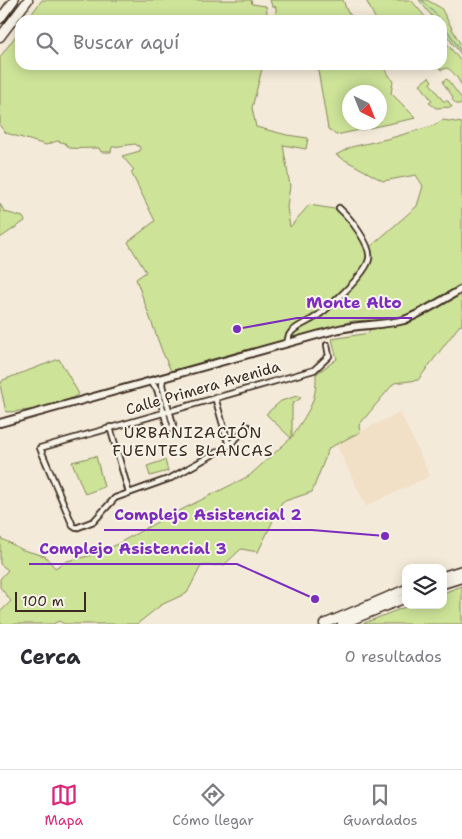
<!DOCTYPE html>
<html lang="es">
<head>
<meta charset="utf-8">
<style>
  body { margin:0; font-family:"Shantell Sans",sans-serif; background:#f7f7f7; color:#2b2b33 }
  .controls { position:absolute; right:15px; bottom:15px; display:grid; overflow:hidden; border-radius:10px; box-shadow:0 2px 12px #0003 }
  .controls button { width:45px; height:45px; display:grid; place-items:center; padding:0; border:0; border-bottom:1px solid #e1e1e2; background:#fff; color:#2b2b33; font:25px sans-serif }
  .compass { position:absolute; left:342px; top:85px; width:45px; height:45px; border-radius:50%; background:#fff; box-shadow:0 2px 12px #0003; rotate:137deg }
  .scale { position:absolute; left:15px; bottom:12px; width:71px; box-sizing:border-box; padding-left:5px; border:2px solid #3b2a1e; border-top:0; font-size:14px; line-height:18px; white-space:nowrap; color:#3b2a1e; -webkit-text-stroke:4px #f7f3e8; paint-order:stroke }
  .list { margin:0; padding:0; list-style:none }
  h2 { display:flex; justify-content:space-between; align-items:center; height:65px; margin:0; padding:0 20px; font-size:21px }
  h2 small { font-size:16px; font-weight:400; color:#7c7c81 }
  .icon { flex:none; width:28px; height:28px; fill:none; stroke:currentColor; stroke-width:2; stroke-linecap:round; stroke-linejoin:round }
  .map { position:relative; flex:none; width:462px; height:624px; overflow:hidden }
  .search { position:absolute; background:#fff; box-shadow:0 2px 12px #0003; left:15px; right:15px; top:15px; height:55px; display:flex; align-items:center; gap:12px; box-sizing:border-box; padding:0 18px; border-radius:15px; color:#7c7c81; font-size:19px }
  .sheet { height:145px; background:#fff }
  nav { display:flex; justify-content:space-around; align-items:center; box-sizing:border-box; height:70px; border-top:1px solid #e1e1e2; background:#fff; font-size:14px; color:#7c7c81 }
  nav a { display:grid; justify-items:center; gap:2px }
  nav .on { color:#db2777 }
  .map>svg:first-child { display:block }
</style>
</head>
<body>
<div class="map">
<svg width="462" height="624" viewBox="0 0 462 624">
  <rect width="100%" height="100%" fill="#f4ead9"/>
  <filter id="ink" filterUnits="userSpaceOnUse"><feTurbulence type="fractalNoise" baseFrequency=".02" numOctaves="2"/><feDisplacementMap in="SourceGraphic" scale="10" xChannelSelector="R" yChannelSelector="G"/><feConvolveMatrix kernelMatrix="1 2 1 2 8 2 1 2 1" color-interpolation-filters="sRGB"/></filter>
  <g filter="url(#ink)">
    <path fill="#f1dfc6" d="M400,412l30,64 -64,30 -30,-62z"/>
    <path fill="#cde398" stroke="#84865b" fill-rule="evenodd" d="M42,0h209l1,4 14,2 2,14h-241z
      M270,0h73l4,11 8,9h-82l3,-4v-9l-4,-1z
      M366,0h45l17,20h-52z
      M419,0h8l14,8 21,39v9l-20,-27v-9h-7z
      M20,30v35h243l-11,43 4,19 31,8 21,3 -2,11 -23,-4 7,41 -3,21 3,20 19,-22 32,5 28,38 48,-42 6,-20 -7,-11 -33,6 -47,-26 15,-8 40,-9 41,-12 11,-6 19,3v202l-3,1 -41,54 -24,3 -35,42 1,7 -31,16 -17,44 -30,10 -24,50 -17,-3 -17,16 -23,1 -14,27 -26,12 -24,19h-73l-5,-3 -6,3h-53v-12l11,-11 -11,-14v-8l8,-9 -8,-6v-26l23,12 22,6 10,12 12,-7 34,-8 58,-32 90,-45 42,-38 -25,-24 15,-13 16,-5 4,2 -9,6v33c15,-25 25,-33 24,-63l21,-15 -5,-20 37,-6 1,-13 -17,1 -182,50 -9,-20 -26,-72 10,-7 -18,-30 27,-21 -24,-49 3,-2 -12,-14 18,-5v-4l-5,-3 -23,3 -1,5h-10l-2,-4c-11,0 -20,1 -30,0l-4,-5 -8,-2 -11,4 -40,-12 -6,-7v-69z
      M442,37l20,26v23c-4,-7 -8,-14 -15,-18l-6,2 -4,-5h5z
      M306,65h77l10,17 -2,11 25,25 -80,17 -8,-6 -10,-59zM350,92h30v30h-30z
      M429,77l3,4 -2,2 13,18h5l4,6 -16,1 -7,-5 3,-2 -12,-17z
      M447,79l15,20v5h-6l-4,-5 1,-2 -10,-14 1,-3z
      M0,204l5,8 18,5 2,4 -25,17z
      M59,359l20,35c-20,13 -49,17 -73,18l-6,-27 3,-5z
      M96,456l8,31 -19,7 -13,-32z
      M165,460l3,11 -18,5 -3,-10z
      M462,586v38h-100l48,-19h33v-12z"/>
    <g fill="none" stroke-linecap="round" stroke-linejoin="round">
      <path stroke="#668594" stroke-width="1" d="M422,0l19,20
        M442,22l20,31"/>
      <defs>
        <path id="street" d="M288,343c-2,-14 17,-19 26,-25 13,-8 52,-44 55,-59 3,-14 -20,-42 -30,-51
          M150,381l7,8 11,39 4,1 1,-5 -11,-39 1,-7
          M215,397l14,49
          M110,427l19,66
          M248,427l-20,19 -57,32 -56,20 -21,23 -18,7 -3,-2 -33,-78 274,-78 15,-14 -2,-11"/>
        <path id="secondary" d="M0,423l335,-93c23,-6 47,-4 69,-10 19,-7 40,-21 58,-31"/>
        <path id="highway" d="M0,19l14,-19
          M0,37l28,-37
          M443,576l19,-6
          M443,584l19,-6
          M324,624l82,-35
          M342,624l64,-26"/>
      </defs>
      <use href="#street" stroke="#3b2a1e" stroke-width="8"/>
      <use href="#secondary" stroke="#3b2a1e" stroke-width="10"/>
      <use href="#highway" stroke="#3b2a1e" stroke-width="11"/>
      <use href="#street" stroke="#f7f3e8" stroke-width="4.5"/>
      <use href="#secondary" stroke="#f7f3e8" stroke-width="6"/>
      <use href="#highway" stroke="#f7f3e8" stroke-width="8"/>
    </g>
  </g>
  <g text-anchor="middle" dominant-baseline="central" stroke-width="4" stroke-linejoin="round" paint-order="stroke">
    <g font-size="15" fill="#3b2a1e" stroke="#f7f3e8">
      <text transform="translate(203 388) rotate(-16)">Calle Primera Avenida</text>
    </g>
    <g font-size="16" letter-spacing="1" fill="#3b2a1e" stroke="#f7f3e8">
      <text x="193" y="432">URBANIZACIÓN<tspan x="193" dy="18">FUENTES BLANCAS</tspan></text>
    </g>
  </g>
  <path fill="none" stroke="#7b2cbf" stroke-width="2" d="M237 329L297 318H412M385 536L312 530H104M315 599L237 564H29"/>
  <g fill="#7b2cbf" stroke="#f7f3e8" stroke-width="2">
    <circle cx="237" cy="329" r="5"/>
    <circle cx="385" cy="536" r="5"/>
    <circle cx="315" cy="599" r="5"/>
  </g>
  <g font-size="16" text-anchor="middle" font-weight="bold" fill="#7b2cbf" stroke="#f7f3e8" stroke-width="4" stroke-linejoin="round" paint-order="stroke">
    <text x="354" y="308">Monte Alto</text>
    <text x="208" y="520">Complejo Asistencial 2</text>
    <text x="133" y="554">Complejo Asistencial 3</text>
  </g>
</svg>
<div class="controls">
<button><svg class="icon" aria-label="layers" viewBox="0 0 24 24"><path d="M12 4l9 5-9 5-9-5zM3 14l9 5 9-5"/></svg></button>
</div>
<svg class="compass" viewBox="-18 -18 36 36"><path d="M0-13l5 13h-10z" fill="#e53935"/><path d="M0 13l5-13h-10z" fill="#7c7c81"/></svg>
<div class="scale">100 m</div>
<div class="search"><svg class="icon" aria-label="search" viewBox="0 0 24 24"><circle cx="10" cy="10" r="6"/><path d="M15 15l6 6"/></svg>Buscar aquí</div>
</div>
<section class="sheet">
<h2>Cerca<small>0 resultados</small></h2>
<ul class="list">
</ul>
</section>
<nav>
<a class="on"><svg class="icon" aria-label="map" viewBox="0 0 24 24"><path d="M3 6l6-2 6 2 6-2v14l-6 2-6-2-6 2zM9 4v14M15 6v14"/></svg>Mapa</a>
<a><svg class="icon" aria-label="directions" viewBox="0 0 24 24"><path d="M12 3l9 9-9 9-9-9zM9 14v-3h6M13 9l2 2-2 2"/></svg>Cómo llegar</a>
<a><svg class="icon" aria-label="saved" viewBox="0 0 24 24"><path d="M7 4h10v16l-5-4-5 4z"/></svg>Guardados</a>
</nav>
</body>
</html>
